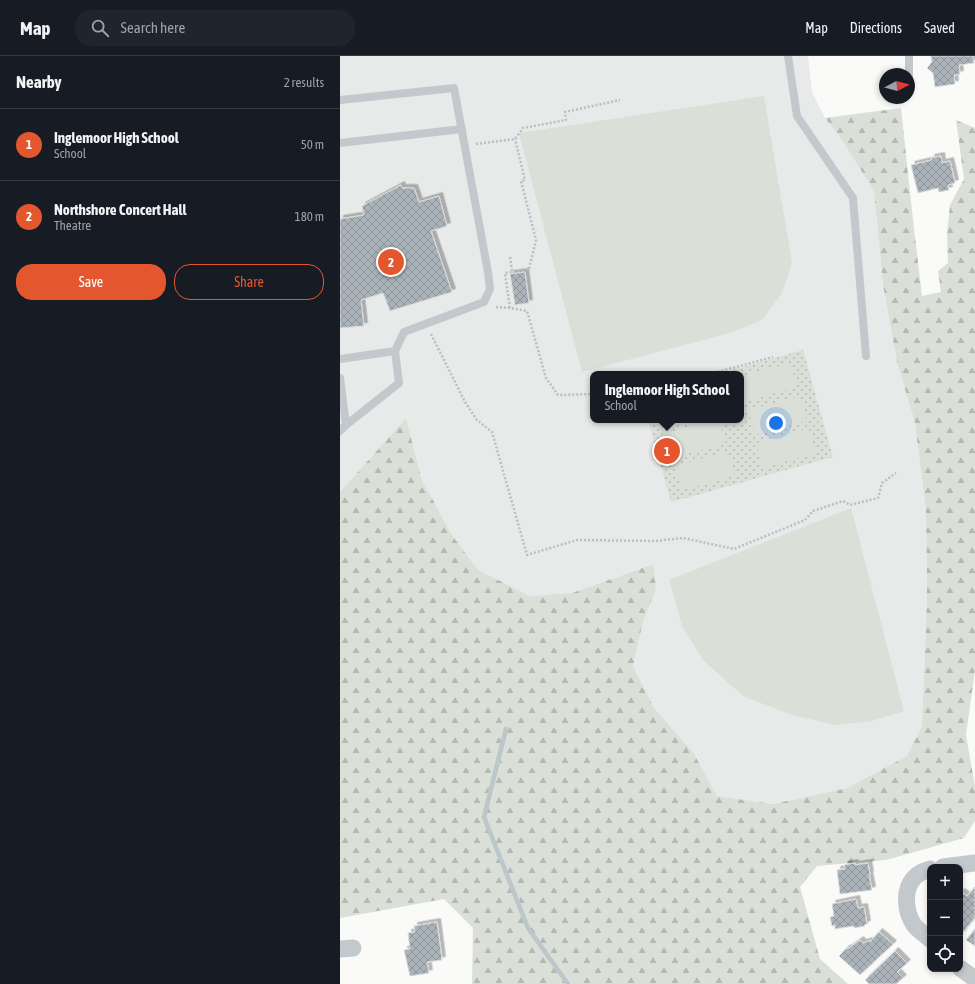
<!DOCTYPE html>
<html lang="en">
<head>
<meta charset="utf-8">
<style>
  body { margin:0; font-family:"Asap Condensed",sans-serif; background:#20242c; color:#f1f3f6 }
  .controls { position:absolute; right:12px; bottom:12px; display:grid; overflow:hidden; border-radius:8px; box-shadow:0 2px 6px #0003 }
  .controls button { width:36px; height:36px; display:grid; place-items:center; padding:0; border:0; border-bottom:1px solid #363941; background:#171b24; color:#f1f3f6; font:20px sans-serif }
  .compass { position:absolute; left:539px; top:12px; width:36px; height:36px; border-radius:50%; background:#171b24; box-shadow:0 2px 6px #0003; rotate:83deg }
  .you { position:absolute; left:436px; top:367px; width:14px; height:14px; margin:-10px; border:3px solid #fff; border-radius:50%; background:#1a73e8; box-shadow:0 0 0 6px #1a73e833 }
  .badge { display:grid; place-items:center; width:26px; height:26px; border-radius:50%; background:#e4572e; color:#fff; font-size:13px; font-weight:700 }
  .pin { position:absolute; translate:-50% -50%; border:2px solid #fff; box-shadow:0 1px 4px #0006 }
  .popup { position:absolute; left:250px; top:315px; width:154px; height:52px; box-sizing:border-box; display:grid; place-content:center; border-radius:8px; background:#171b24; filter:drop-shadow(0 1px 3px #0005); font-size:13px; white-space:nowrap; color:#9ea1a6 }
  .popup b { font-size:15px; color:#f1f3f6 }
  .popup::after { content:''; position:absolute; left:50%; top:100%; margin-left:-8px; border:8px solid transparent; border-top-color:#171b24 }
  .list { margin:0; padding:0; list-style:none }
  h2 { display:flex; justify-content:space-between; align-items:center; height:52px; margin:0; padding:0 16px; font-size:17px }
  h2 small { font-size:13px; font-weight:400; color:#9ea1a6 }
  .list li { display:grid; grid-template-columns:26px 1fr auto; gap:12px; align-items:center; box-sizing:border-box; height:72px; padding:0 16px; border-top:1px solid #363941 }
  .list b { display:block; font-size:15px; white-space:nowrap }
  .list p { margin:0; font-size:13px; white-space:nowrap; color:#9ea1a6 }
  .list em { font-size:13px; font-style:normal; color:#9ea1a6 }
  .actions { display:flex; gap:8px; padding:12px 16px }
  .actions a { flex:1; padding:9px 0; border:1px solid #e4572e; border-radius:16px; text-align:center; font-size:14px; color:#e4572e }
  .actions .main { background:#e4572e; color:#fff }
  .icon { flex:none; width:22px; height:22px; fill:none; stroke:currentColor; stroke-width:2; stroke-linecap:round; stroke-linejoin:round }
  .map { position:relative; flex:none; width:635px; height:928px; overflow:hidden }
  header { display:flex; align-items:center; gap:24px; box-sizing:border-box; height:56px; padding:0 20px; background:#171b24; border-bottom:1px solid #363941 }
  header strong { font-size:19px }
  nav { display:flex; gap:22px; margin-inline-start:auto; font-size:14px }
  .search { width:280px; height:36px; background:#20242c; display:flex; align-items:center; gap:10px; box-sizing:border-box; padding:0 14px; border-radius:16px; color:#9ea1a6; font-size:15px }
  main { display:flex }
  aside { flex:1; background:#171b24 }
  .map>svg:first-child { display:block }
</style>
</head>
<body>
<header>
<strong>Map</strong>
<div class="search"><svg class="icon" aria-label="search" viewBox="0 0 24 24"><circle cx="10" cy="10" r="6"/><path d="M15 15l6 6"/></svg>Search here</div>
<nav><a>Map</a><a>Directions</a><a>Saved</a></nav>
</header>
<main>
<aside>
<h2>Nearby<small>2 results</small></h2>
<ul class="list">
<li><span class="badge">1</span><div><b>Inglemoor High School</b><p>School</p></div><em>50 m</em></li>
<li><span class="badge">2</span><div><b>Northshore Concert Hall</b><p>Theatre</p></div><em>180 m</em></li>
</ul>
<div class="actions"><a class="main">Save</a><a>Share</a></div>
</aside>
<div class="map">
<svg width="635" height="928" viewBox="0 0 635 928">
  <defs>
    <pattern id="forest-firs" width="22" height="20" patternUnits="userSpaceOnUse"><rect width="22" height="20" fill="#dadfd7"/><path d="M5 1l3.5 6h-7zM16 11l3.5 6h-7z" fill="#b4b9b4"/></pattern>
    <pattern id="park-dots" width="8" height="8" patternUnits="userSpaceOnUse"><rect width="8" height="8" fill="#dadfd7"/><path d="M2 2h.1M6 6h.1" fill="none" stroke="#b4b9b4" stroke-width="1.8" stroke-linecap="round"/></pattern>
    <pattern id="building-cross-hatch" width="8" height="8" patternUnits="userSpaceOnUse"><rect width="8" height="8" fill="#aab3b9"/><path d="M0 0l8 8M0 8l8-8" fill="none" stroke="#8e969c"/></pattern>
    <filter id="shadow"><feDropShadow dx="3.5" dy="-3.5" stdDeviation="0" flood-color="#0004"/></filter>
  </defs>
  <rect width="100%" height="100%" fill="#fafaf8"/>
  <path fill="#e8e9e9" fill-rule="evenodd" d="M0,0h468l4,36 13,26 15,19 34,54 9,94 14,77 18,61 11,88 1,83 -5,132 -15,30 -60,32 -74,16 -56,-8 -24,-44 -39,-44 -21,-42 10,-44 13,-33 -4,-25 -80,29 -42,3 -52,-26 -26,-35 -30,-55 -16,-62 -66,74zM253,318h148v46h-148z"/>
  <path fill="url(#forest-firs)" d="M561,52l12,112 9,76 19,-4 -3,-21 10,-8 -1,-28 3,-30 14,-26 -8,-59 19,8v542l-9,65 9,52v34l-11,17 -78,22 -69,6 -17,21 20,72 28,25h-376l1,-56 -29,-29 -104,19v-426l66,-74 16,62 30,55 26,35 52,26 42,-3 81,-29 3,25 -13,33 -10,44 21,42 39,44 24,44 56,8 74,-16 60,-32 15,-30 5,-132 -1,-83 -11,-88 -18,-61 -14,-77 -9,-94 -34,-54 -15,-19z"/>
  <path fill="url(#park-dots)" d="M463,294l30,107 -162,45 -23,-82h93v-46h-23z"/>
  <path fill="#dadfd7" d="M424,40l28,167 -10,30 -20,27 -32,13 -148,39 -63,-239z
    M451,307l6,24 -52,15 -4,-14v-12z
    M460,340l7,25 -52,14 -7,-25z
    M373,364h6l7,23 -52,15 -7,-25z
    M469,372l7,25 -53,15 -7,-25z
    M388,395l7,25 -53,14 -7,-24z
    M511,452l53,203 -32,10 -36,4 -44,-10 -49,-19 -40,-36 -21,-34 -13,-46z"/>
  <g fill="none" stroke-linecap="round" stroke-linejoin="round">
    <path stroke="#bbc7cb" stroke-width="4.5" d="M166,673l-22,88 44,111 40,56"/>
  </g>
  <path fill="url(#building-cross-hatch)" stroke="#dcdcda" filter="url(#shadow)" d="M591,0h42l1,7 -15,2 1,9 -6,1 1,9 -20,3 -2,-14 -6,-5 5,-6z
    M601,100l1,7 8,-2 5,22 -7,2 1,5 -10,2 -1,-4 -20,5 -7,-28 21,-5 -1,-2z
    M61,129l1,3h12l5,14 20,-6 8,30 -16,5 21,61 -62,19 -7,-18 -22,7 3,26 -24,2v-109l24,-4 -2,-9z
    M185,216l4,31 -14,2 -5,-31z
    M515,807v2l13,-2 2,12h-1l3,15 -32,4 -3,-24 8,-1 -1,-4z
    M634,832l1,1v28l-14,18 -1,-1v-41l1,-1 6,4z
    M516,843l2,9 6,-1 3,17 -3,1 1,1 -11,2v-2l-19,3v-4l-3,1 -2,-9 4,-1 -2,-12z
    M97,866l5,38 -15,2 2,11 -19,3 -6,-26 6,-1 -2,-16 7,-1 -1,-6z
    M635,873v17l-9,-6z
    M539,876l14,12 -33,31 -21,-19 7,-7 3,-1 11,-8 3,3 6,-2 1,1z
    M555,895l12,12 -10,9 6,6 -7,6h-27l-4,-4z"/>
  <g fill="none" stroke-linecap="round" stroke-linejoin="round">
    <path stroke="#bbbfc2" stroke-width="2.5" stroke-dasharray="2 2" stroke-linecap="butt" d="M136,88l39,-5 8,-11 43,-8 -1,-8 55,-12
      M170,201l2,14
      M156,251l14,1 17,3 19,67 12,17 35,-1
      M170,252l-5,-35 24,-4 7,-29 -15,-59 4,-1 -10,-41
      M91,278l34,68 12,18 15,12 35,123 50,-15 78,1 28,-3 51,11 71,-29 8,-9 30,-10 7,4 28,-7 4,-15 14,-10
      M370,318l63,-17"/>
    <path stroke="#c3c8cc" stroke-width="8" d="M448,0l9,60 56,82 13,158
      M569,0v33
      M0,44l114,-12 34,184 2,17 -6,13 -80,30 -9,19 -55,8
      M0,87l122,-14
      M0,322l6,47 -6,6
      M6,369l53,-42 -4,-32"/>
    <path stroke="#c3c8cc" stroke-width="17" d="M603,811l32,-4
      M590,813c-6,2 -12,4 -16,9 -11,12 -9,34 0,47 4,5 11,10 16,14
      M0,893l13,-1
      M620,912l15,11"/>
  </g>
</svg>
<div class="controls">
<button>+</button>
<button>−</button>
<button><svg class="icon" aria-label="locate" viewBox="0 0 24 24"><circle cx="12" cy="12" r="6"/><path d="M12 2v4M12 18v4M2 12h4M18 12h4"/></svg></button>
</div>
<svg class="compass" viewBox="-18 -18 36 36"><path d="M0-13l5 13h-10z" fill="#e53935"/><path d="M0 13l5-13h-10z" fill="#9ea1a6"/></svg>
<div class="you"></div>
<div class="pin badge" style="left:327px;top:395px">1</div>
<div class="popup"><b>Inglemoor High School</b>School</div>
<div class="pin badge" style="left:51px;top:206px">2</div>
</div>
</main>
</body>
</html>
